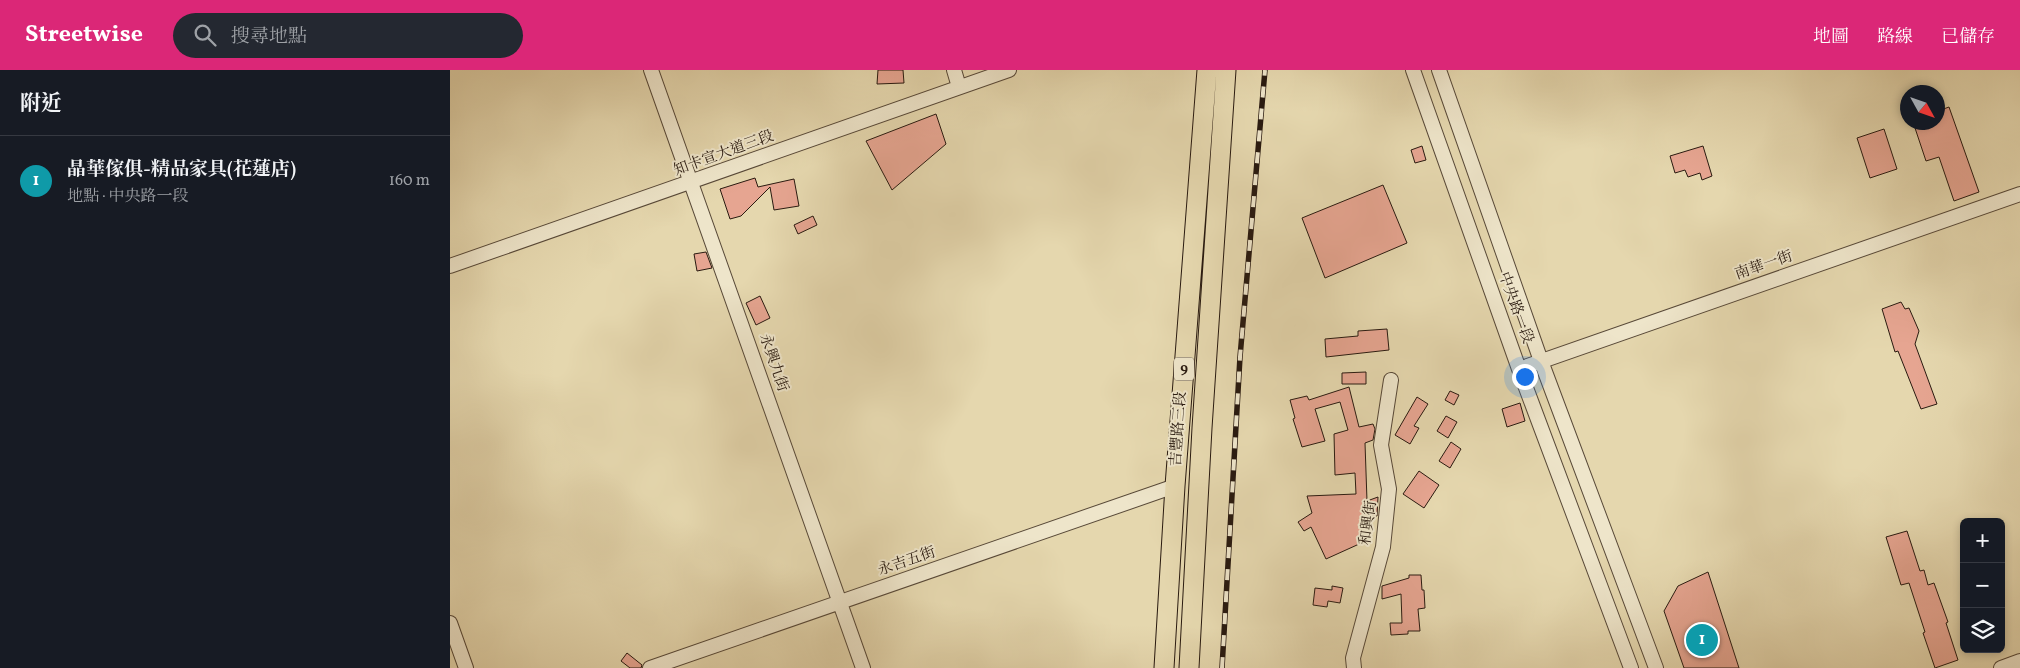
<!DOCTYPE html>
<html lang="zh-TW">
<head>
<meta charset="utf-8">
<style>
  body { margin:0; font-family:Vollkorn,"Noto Serif TC",serif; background:#242831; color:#f1f3f6 }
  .controls { position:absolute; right:15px; bottom:15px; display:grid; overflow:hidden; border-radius:8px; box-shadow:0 2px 8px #0003 }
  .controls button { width:45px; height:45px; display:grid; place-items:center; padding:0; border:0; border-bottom:1px solid #363941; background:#171b24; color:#f1f3f6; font:25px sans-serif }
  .compass { position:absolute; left:1450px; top:15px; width:45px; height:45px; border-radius:50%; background:#171b24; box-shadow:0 2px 8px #0003; rotate:130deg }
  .you { position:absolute; left:1074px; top:306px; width:18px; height:18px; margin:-12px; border:4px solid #fff; border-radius:50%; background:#1a73e8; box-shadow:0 0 0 8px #1a73e833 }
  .badge { display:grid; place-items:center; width:32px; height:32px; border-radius:50%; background:#db2777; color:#fff; font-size:16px; font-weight:700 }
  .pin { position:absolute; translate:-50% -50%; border:2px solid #fff; box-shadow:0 1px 5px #0006 }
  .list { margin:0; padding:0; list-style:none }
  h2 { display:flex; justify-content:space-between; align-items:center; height:65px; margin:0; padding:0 20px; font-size:21px }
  h2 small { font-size:16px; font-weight:400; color:#9ea1a6 }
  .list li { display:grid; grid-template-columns:32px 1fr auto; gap:15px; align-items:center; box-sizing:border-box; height:90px; padding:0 20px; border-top:1px solid #363941 }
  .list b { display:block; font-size:19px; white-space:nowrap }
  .list p { margin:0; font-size:16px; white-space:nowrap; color:#9ea1a6 }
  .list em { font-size:16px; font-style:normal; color:#9ea1a6 }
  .icon { flex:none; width:28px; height:28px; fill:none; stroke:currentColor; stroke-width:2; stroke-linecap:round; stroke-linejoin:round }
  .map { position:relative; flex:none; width:1570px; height:598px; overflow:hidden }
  header { display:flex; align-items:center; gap:30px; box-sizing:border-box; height:70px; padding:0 25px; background:#db2777; color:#fff }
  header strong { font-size:24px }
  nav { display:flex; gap:28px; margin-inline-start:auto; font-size:18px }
  .search { width:350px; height:45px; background:#242831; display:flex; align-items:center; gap:12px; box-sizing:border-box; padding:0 18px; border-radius:28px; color:#9ea1a6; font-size:19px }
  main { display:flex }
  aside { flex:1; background:#171b24 }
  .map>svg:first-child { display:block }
</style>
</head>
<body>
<header>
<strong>Streetwise</strong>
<div class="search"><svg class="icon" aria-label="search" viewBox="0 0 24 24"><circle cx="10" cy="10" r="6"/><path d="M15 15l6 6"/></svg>搜尋地點</div>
<nav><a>地圖</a><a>路線</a><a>已儲存</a></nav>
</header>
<main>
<aside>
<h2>附近<small></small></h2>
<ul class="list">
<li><span class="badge" style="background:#0f9aa8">1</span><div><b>晶華傢俱-精品家具(花蓮店)</b><p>地點 · 中央路一段</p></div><em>160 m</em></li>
</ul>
</aside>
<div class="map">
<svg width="1570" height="598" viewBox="0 0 1570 598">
  <rect width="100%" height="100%" fill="#e5d7ae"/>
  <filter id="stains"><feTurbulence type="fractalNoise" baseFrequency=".004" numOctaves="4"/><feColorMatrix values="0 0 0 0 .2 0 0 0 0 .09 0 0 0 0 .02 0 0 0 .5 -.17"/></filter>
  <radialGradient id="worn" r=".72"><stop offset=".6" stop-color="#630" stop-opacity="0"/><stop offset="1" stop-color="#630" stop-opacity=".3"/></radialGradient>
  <path fill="#e6a591" stroke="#291a10" d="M428,0h25l1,13 -27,1z
    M1499,37l30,85 -25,9 -15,-44 -13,4 -13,-39h25v-11z
    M486,44l10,30 -54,46 -26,-49z
    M1434,59l13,40 -27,9 -13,-40z
    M972,76l4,14 -11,3 -4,-13z
    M1253,76l9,30 -10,4 -2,-7 -12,4 -3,-7 -10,3 -5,-17z
    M305,108l3,9 36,-8 5,27 -25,4 -4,-23 -29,29 -11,3 -10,-30z
    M933,115l24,58 -82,35 -23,-60z
    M363,146l4,9 -19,9 -4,-9z
    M256,182l6,16 -15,3 -3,-17z
    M310,226l10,22 -14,7 -10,-22z
    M1451,232l4,7 4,-1 10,23 -4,13 22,60 -16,5 -23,-58 -3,1 -13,-43z
    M937,259l2,21 -63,7 -1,-18 33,-3v-5z
    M916,302v12h-24v-11z
    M899,317l10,40 14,-3 2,5 -2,11 -8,3 2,58 11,-4 -1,19h-16l7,24 -42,19 -15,-32 -7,4 -6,-9 14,-9 -5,-17 49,-2 -1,-21 -20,2 -1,-41 14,-4 -8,-28 -25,7 10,32 -23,6 -9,-28 2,-1 -5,-18 17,-4 2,4z
    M1000,321l9,4 -5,10 -9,-5z
    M967,327l11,7 -14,22 5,2 -9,16 -15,-9z
    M1070,333l5,18 -18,6 -5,-18z
    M996,346l11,6 -9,16 -11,-7z
    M1001,372l10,7 -11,19 -11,-7z
    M969,401l20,14 -15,23 -21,-14z
    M1457,461l13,40 4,-1 4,15 6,-2 14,39 -2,1 12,37 -23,8 -12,-35 2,-1 -16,-49 -8,2 -15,-48z
    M1258,502l31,96h-55l-20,-57 14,-25z
    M959,505h12l1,15h2l1,18 -7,1 2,22h-12v3l-17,1 -1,-12h12l-1,-29 -19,5v-13l27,-8z
    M882,516l11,2 -3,15 -12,-2 -1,6 -14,-2 2,-17 17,2z
    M177,583l15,12 -1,3h-11l-9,-7z"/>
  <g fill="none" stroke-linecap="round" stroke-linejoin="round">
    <defs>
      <path id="minor" d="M201,0l212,598
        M504,0l5,17
        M963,0l106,299 112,299
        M989,0l102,291 115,307
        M0,196l559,-196
        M1069,299l501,-175
        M0,553l16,45
        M200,598l525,-182
        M904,598l-1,-10 30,-111 6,-58 -8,-44 10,-65
        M1551,598l19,-7"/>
      <path id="major" d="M714,598l11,-182 32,-416
        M739,598l13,-240 24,-358"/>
    </defs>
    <use href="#minor" stroke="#584938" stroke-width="16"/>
    <use href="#major" stroke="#291a10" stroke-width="21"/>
    <use href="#minor" stroke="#eee5ca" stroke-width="14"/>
    <use href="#major" stroke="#e5d7ae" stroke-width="19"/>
    <defs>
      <path id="rail" d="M772,598l18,-311 25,-287"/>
    </defs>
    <use href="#rail" stroke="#291a10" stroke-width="5.5"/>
    <use href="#rail" stroke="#eee5ca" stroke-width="4" stroke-dasharray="11" stroke-linecap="butt"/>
  </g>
  <g text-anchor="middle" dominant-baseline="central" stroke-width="4" stroke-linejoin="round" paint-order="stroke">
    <rect fill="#eee5ca" stroke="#645748" stroke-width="1" x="724" y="287.5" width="20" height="23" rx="4"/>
    <g font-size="14" font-weight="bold" fill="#291a10">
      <text x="734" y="299">9</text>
    </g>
    <g font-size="15" fill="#291a10" stroke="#eee5ca">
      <text transform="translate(274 84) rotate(-20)">知卡宣大道三段</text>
      <text transform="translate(1314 196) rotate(-19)">南華一街</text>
      <text transform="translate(1065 238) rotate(70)">中央路一段</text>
      <text transform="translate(323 293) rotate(71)">永興九街</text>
      <text transform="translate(729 359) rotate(-86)">吉豐路三段</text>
      <text transform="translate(919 453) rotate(-82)">和興街</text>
      <text transform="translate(457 492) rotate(-19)">永吉五街</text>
    </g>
  </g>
  <rect width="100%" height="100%" filter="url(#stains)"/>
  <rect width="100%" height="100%" fill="url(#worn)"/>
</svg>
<div class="controls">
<button>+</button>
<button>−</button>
<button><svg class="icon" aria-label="layers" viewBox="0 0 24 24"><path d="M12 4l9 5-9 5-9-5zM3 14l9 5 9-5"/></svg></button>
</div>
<svg class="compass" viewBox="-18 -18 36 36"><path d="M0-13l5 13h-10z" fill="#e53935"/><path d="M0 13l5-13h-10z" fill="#9ea1a6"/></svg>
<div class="you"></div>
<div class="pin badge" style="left:1252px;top:570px;background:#0f9aa8">1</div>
</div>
</main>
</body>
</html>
